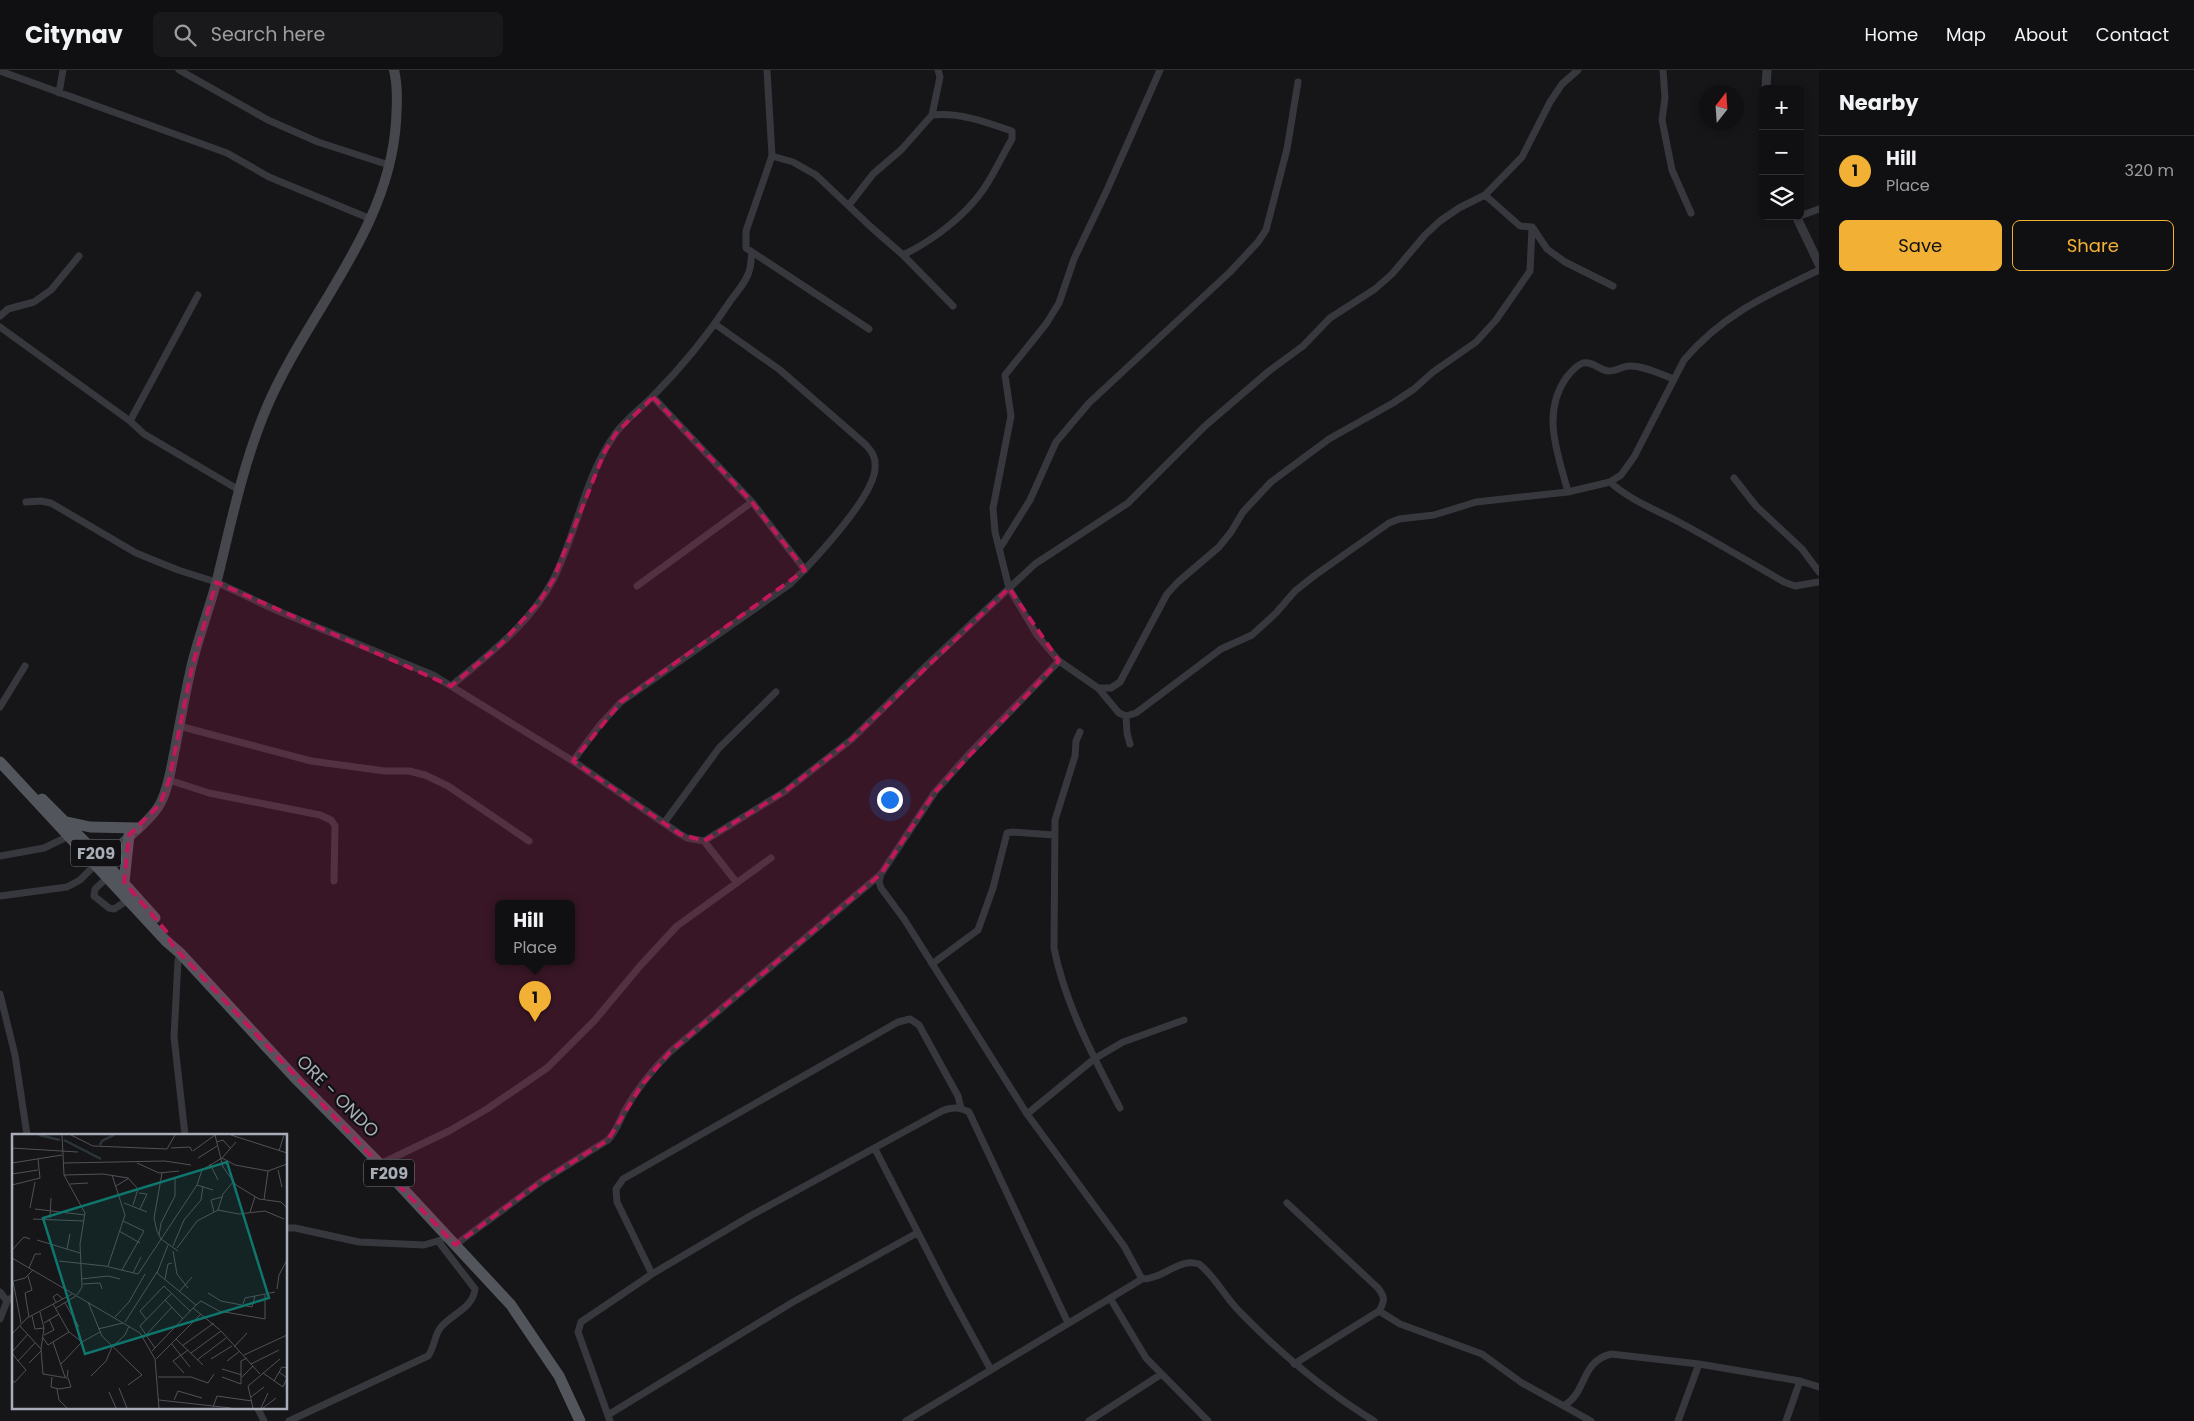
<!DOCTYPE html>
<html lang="en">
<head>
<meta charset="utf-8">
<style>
  body { margin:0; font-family:Poppins,sans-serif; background:#19191b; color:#f1f3f6 }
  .controls { position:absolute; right:15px; top:15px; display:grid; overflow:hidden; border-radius:8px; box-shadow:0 2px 8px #0003 }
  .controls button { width:45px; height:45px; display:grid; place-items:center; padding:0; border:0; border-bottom:1px solid #303032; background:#101012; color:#f1f3f6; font:25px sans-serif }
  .compass { position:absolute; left:1699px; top:15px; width:45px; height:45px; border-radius:50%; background:#101012; box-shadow:0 2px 8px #0003; rotate:17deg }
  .you { position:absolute; left:889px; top:729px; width:18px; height:18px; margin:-12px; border:4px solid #fff; border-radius:50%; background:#1a73e8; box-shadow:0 0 0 8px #1a73e833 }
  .badge { display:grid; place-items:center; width:32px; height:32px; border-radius:50%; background:#f2b134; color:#111; font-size:16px; font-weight:700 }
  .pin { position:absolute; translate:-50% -41px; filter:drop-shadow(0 1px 2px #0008) }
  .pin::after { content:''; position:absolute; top:26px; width:18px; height:15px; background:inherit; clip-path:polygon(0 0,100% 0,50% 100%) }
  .popup { position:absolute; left:495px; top:830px; width:80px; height:65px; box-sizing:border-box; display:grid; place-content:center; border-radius:8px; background:#101012; filter:drop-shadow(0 1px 4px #0005); font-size:16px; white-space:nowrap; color:#9c9d9f }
  .popup b { font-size:19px; color:#f1f3f6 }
  .popup::after { content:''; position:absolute; left:50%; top:100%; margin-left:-10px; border:10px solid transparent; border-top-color:#101012 }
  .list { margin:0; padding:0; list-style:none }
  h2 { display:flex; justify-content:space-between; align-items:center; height:65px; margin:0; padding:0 20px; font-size:21px }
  h2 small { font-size:16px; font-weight:400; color:#9c9d9f }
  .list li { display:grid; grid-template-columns:32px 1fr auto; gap:15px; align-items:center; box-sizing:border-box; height:70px; padding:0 20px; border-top:1px solid #303032 }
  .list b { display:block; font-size:19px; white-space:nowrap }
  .list p { margin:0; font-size:16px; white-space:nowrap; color:#9c9d9f }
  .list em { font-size:16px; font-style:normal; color:#9c9d9f }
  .actions { display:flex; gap:10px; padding:15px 20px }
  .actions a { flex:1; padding:11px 0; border:1px solid #f2b134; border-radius:8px; text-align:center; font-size:18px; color:#f2b134 }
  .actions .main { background:#f2b134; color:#111 }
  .icon { flex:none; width:28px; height:28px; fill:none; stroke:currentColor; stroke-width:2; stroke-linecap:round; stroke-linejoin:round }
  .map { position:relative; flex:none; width:1819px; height:1351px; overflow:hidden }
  header { display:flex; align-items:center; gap:30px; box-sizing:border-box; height:70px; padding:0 25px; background:#101012; border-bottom:1px solid #303032 }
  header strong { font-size:24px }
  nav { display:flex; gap:28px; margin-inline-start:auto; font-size:18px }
  .search { width:350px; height:45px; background:#19191b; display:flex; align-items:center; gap:12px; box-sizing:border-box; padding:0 18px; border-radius:8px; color:#9c9d9f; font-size:19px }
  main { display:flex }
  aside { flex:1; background:#101012 }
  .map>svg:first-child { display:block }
</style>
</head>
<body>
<header>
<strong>Citynav</strong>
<div class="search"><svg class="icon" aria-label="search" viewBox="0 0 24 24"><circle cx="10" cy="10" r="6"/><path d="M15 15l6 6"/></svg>Search here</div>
<nav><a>Home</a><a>Map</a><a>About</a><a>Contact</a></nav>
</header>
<main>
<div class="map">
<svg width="1819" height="1351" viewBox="0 0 1819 1351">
  <rect width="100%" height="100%" fill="#161618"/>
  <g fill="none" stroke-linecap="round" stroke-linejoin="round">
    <path stroke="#37383d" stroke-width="7" d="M179,0l89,50 50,22 71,23
      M767,0l5,86 -26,75v17l123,81
      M1160,0l-53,120 -33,69 -15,44 -13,21 -41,51 6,41 -18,92 2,24 14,56 28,47 22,26 39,27 21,25 7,3 10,-3 85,-64 31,-14 24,-22 19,-22 19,-15 75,-53 10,-4 35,-4 42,-13 92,-10 42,-10 11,-7 13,-18 50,-97c38,-45 83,-65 135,-90
      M1663,0l2,28 -3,22 10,50 19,43
      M0,1l227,82 42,24 102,42
      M59,23l4,-23
      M772,86l21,6 23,13 56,53 31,27 50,51
      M1485,125l35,31 12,1
      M849,135l24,-31 28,-24 31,-35 8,-38 -2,-7
      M1800,146l19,-7
      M1533,158l14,21 18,13 48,24
      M903,185c29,-14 61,-38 80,-65 11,-16 19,-34 29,-51v-8c-26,-9 -53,-19 -80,-16
      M0,246l8,-7 26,-7 17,-12 28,-34
      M0,257l130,94 14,13 95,56
      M653,327l99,105 53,68
      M130,351l68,-126
      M1734,408l22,28 46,43 17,23
      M1610,412c20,18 44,27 67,39 36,19 72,41 107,61l11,4 24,-4
      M1568,422c-10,-38 -27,-78 -2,-114 4,-5 10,-13 17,-15 10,-2 16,7 25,8 8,1 14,-5 22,-5 15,0 30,8 44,13
      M26,432l15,-1 10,2 85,50 42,17 38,12 62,29 155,64 140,86 107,73 7,4 17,3 80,-49 68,-53 76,-75 107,-100 93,-61 77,-77 64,-55 34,-25 27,-28 45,-29 17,-15 33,-39 15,-14 19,-13 26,-13 37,-38 28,-55 12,-18 16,-14
      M1000,478l30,-48 26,-58 33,-39 141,-131 28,-30 8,-12 21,-81 11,-67
      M637,516l115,-84
      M1059,591l-90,93 -34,38 -54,82 -2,8 2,6 23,31 123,195 97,132 18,33c22,0 37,-22 57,-15 17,13 26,34 42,49 40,41 84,78 133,108
      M451,616c38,-32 78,-61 102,-106 24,-47 31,-102 62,-146 10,-14 25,-25 37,-37 30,-30 56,-62 79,-97 7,-10 17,-20 19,-32 1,-5 1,-10 2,-15
      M1098,618h13l9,-6 47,-88 11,-12 41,-35 12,-15 12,-20 28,-30 58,-43 64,-36 21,-14 19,-17 43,-30 20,-22 34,-49 2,-44
      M0,637l25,-41
      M1126,646l1,17 3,11
      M179,656l132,35 74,10h24l16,4 23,11 81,55
      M1080,662l-4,9 -1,15 -20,64 -1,128c11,56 40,110 66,160
      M573,691l26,-35 22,-24 168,-117c22,-21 84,-87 86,-116 1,-11 -2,-16 -9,-24l-86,-75 -65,-46
      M169,710l40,13 111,22 11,5 4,6 -1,55
      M664,753l55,-75 57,-56
      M704,771l33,42
      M0,786l44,-8 23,-11
      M108,807l-13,12 -1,7 15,12 5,1 14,-9
      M0,826l67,-9 13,-7 15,-15
      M180,883l-2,8 -4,76 11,98
      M932,894l46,-34 15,-42 14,-55 5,-1 42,3
      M0,924l15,61 12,80
      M1027,1044l67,-55 29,-17 61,-22
      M875,1079l74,144 42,77
      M380,1094l69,-33 38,-22 60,-41 48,-48 45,-54 37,-40 94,-68
      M1287,1133l91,85c7,9 7,13 1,23l-85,53
      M286,1158h9l64,14 65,3 17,-5
      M455,1175l87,-64 66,-41c8,-8 11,-18 16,-28 12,-22 28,-42 46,-60l211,-178
      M652,1204l-35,-72 -1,-13 7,-10 275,-157 12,-3 9,6 39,71 3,12
      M0,1222l7,9 -7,18
      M1110,1228l36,60 62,63
      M7,1231l7,-5
      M1379,1241l21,13 82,30 40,29 69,38
      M1565,1335c22,-13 15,-43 46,-51l88,10 101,17 19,6
      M257,1337l7,14
      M608,1345l185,-113 124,-69
      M289,1351l139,-65c7,-9 6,-21 13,-29 11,-13 32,-19 34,-38l-37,-48
      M610,1351l-32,-89 3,-10 71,-48 98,-58 192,-105c10,-4 17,-4 27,1l99,211
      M906,1351l236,-142
      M1089,1351l71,-46
      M1678,1351l21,-57
      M1786,1351l14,-40"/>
    <path stroke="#37383d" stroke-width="9" d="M1766,19l1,-19
      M1796,146l23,48"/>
    <path stroke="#45474d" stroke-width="10" d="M97,793c17,-13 54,-42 63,-59 9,-17 11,-37 15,-55 5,-27 10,-54 16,-81 7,-30 18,-58 26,-88 14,-57 26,-116 49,-171 41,-97 123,-178 130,-287 1,-17 2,-35 -2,-52"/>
    <path stroke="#53555c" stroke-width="11" d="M0,692l166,179 14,12 117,127 83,84 131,141 48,71 21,45
      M42,729l60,60 53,59
      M67,752l23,5 47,1
      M124,812l5,-47"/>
  </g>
  <path fill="#c2185b" fill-opacity="0.2" stroke="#c2185b" stroke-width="4" stroke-dasharray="10 6" stroke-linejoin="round" d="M653,327l99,105 53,68 -184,132 -48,59 107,73 24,7 80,-49 68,-53 157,-151 50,73 -124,131 -54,82 -211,178 -29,34 -33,54 -66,41 -87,64 -283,-300 -6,-14 -42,-49 5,-47 31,-31 9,-24 23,-113 24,-85 235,104 49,-41 39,-43 14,-22 52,-129 11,-18z"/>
  <g text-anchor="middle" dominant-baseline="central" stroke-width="4.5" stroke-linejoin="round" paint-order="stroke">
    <g fill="#111113" stroke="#7b7e86" stroke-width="1">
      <rect x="71" y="769.5" width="50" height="27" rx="4"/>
      <rect x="364" y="1089.5" width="50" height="27" rx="4"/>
    </g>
    <g font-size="16" font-weight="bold" fill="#a8adb8">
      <text x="96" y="783">F209</text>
      <text x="389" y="1103">F209</text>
    </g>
    <g font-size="18" fill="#a8adb8" stroke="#111113">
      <text transform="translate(338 1026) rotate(45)">ORE - ONDO</text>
    </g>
  </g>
  <g transform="translate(12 1064)">
    <rect width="275" height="275" fill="#161618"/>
    <path fill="none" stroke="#2c353c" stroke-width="2.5" d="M27,1l21,5M52,6l37,19M88,11l2,-4 12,-6"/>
    <path fill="none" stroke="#505258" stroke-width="1" d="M50,1l2,40 21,38 -5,31 2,43 -5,8M59,1l22,11 74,3 8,-14M203,1l8,32 13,18 23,14 22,3 6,6M219,1l56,18M205,8l6,-2 7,8M0,14l66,4M159,14l19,-1 2,4M181,17l22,-16M267,17l5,-16M186,24l19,-12M210,24l13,7 33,6 19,-7M0,29l50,-8M51,29l102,-2 26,4M125,29l22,10 20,-2M198,30l8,16M266,36l4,17M150,39l-8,45 3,13 4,8 17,12M0,40l26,-4M52,41l39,-1 25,4 10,11 -5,16M58,50l18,-1M0,51l28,-7 -2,-19M185,51l16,5M104,52l13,-8M127,59l8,1 -7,15M252,66l4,-29M112,69l23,9M18,74l5,-26M23,75l50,6M206,76l21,4 26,-3 19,8M202,78l-3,-12 11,-3M238,78l5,-15M38,84l1,-20M21,85l51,2M107,97l21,12M147,101l2,-12 14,-27v-17M25,106l43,13M156,111l-11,28 39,32 5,-4 18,10 46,8v-24M161,112l11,-26 17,-20 2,-14M165,114l20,-27 21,-11 5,-16 10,-12M55,115l3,-15M0,116l12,-13 6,2M161,117l4,23 11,14M0,124l128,75 15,26 4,49M47,127l46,5 33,8 59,-89 5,-15 20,-12 14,-16M96,132l17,-51 -13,-40M17,134l6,-14h6M110,136l22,-39 -21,-10M121,139l8,-16M0,142l9,47M16,142l4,14 -7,3 4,24M69,145l27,-3 12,3M153,145l3,-15 4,-1M2,147l11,-3 8,-8M71,150l17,-1 2,6M265,155l2,-14 8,-15M167,158l13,-15M196,159l13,8 31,6 3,-11M153,166l18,19M44,168l-3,-5 4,-3 6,5M76,168l14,34 40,39 -14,10M53,169l14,24M41,170l16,28 13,10 -21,22M231,170l2,-6 30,-6M44,174l20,-12M181,174l27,22M28,178l4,16 -3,21 2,25 24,4 1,-8M20,182l3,13 9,-1M103,183l14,-15 16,-28M134,185l-6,-8 24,-25 26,25M113,188l32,-50M32,189l15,-9M8,192l21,23M86,195l25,-6M0,200l15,-16 45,-24M32,201l10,-5 -5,-11M134,201l26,-28M31,204l5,7 21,-13M164,205l27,26M41,208l12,35M70,208l18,-10M159,209l19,24M170,212l32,-23M222,213l13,-14M143,214l-15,-22 32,-33M140,217l44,-46M0,218l16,-18M0,219l6,8 17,-18M179,219l30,-22 39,43M232,221l43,-20M144,225l45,-45M199,225l21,-13M185,226l29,-22M215,227l13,-10M17,229l12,-12M239,230l28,-14M210,235l20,6M172,239l-11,-12 15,-11M251,239l20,14 4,-9 -8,-6M79,242l15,-15 6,-14 13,-12 4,-9M40,243l-1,10 8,2 12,-2 -3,-9M146,243h33l17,6 6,-9M210,243l19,7v-23l6,-3M230,243l11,-11M262,247l8,-14 5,1M0,248h3l11,-12 -8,-9M107,254l8,20M45,255l2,11 8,8M97,258l7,16M239,263l13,-10M147,266l72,8M162,266l4,-9 24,7M201,273l4,-11 35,5M241,274l-5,-22 32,-27M249,274l7,-15M251,274l13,-10"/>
    <path fill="#0f766e" fill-opacity="0.15" stroke="#0f766e" stroke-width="2.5" d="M215,28l42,136 -184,56 -42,-136z"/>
    <rect width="275" height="275" fill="none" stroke="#a8adb8" stroke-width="2.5"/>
  </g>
</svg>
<div class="controls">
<button>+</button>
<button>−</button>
<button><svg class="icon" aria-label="layers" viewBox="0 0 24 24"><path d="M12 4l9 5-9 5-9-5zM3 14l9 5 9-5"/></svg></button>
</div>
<svg class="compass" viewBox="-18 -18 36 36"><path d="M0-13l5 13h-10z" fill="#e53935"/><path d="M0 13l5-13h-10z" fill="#9c9d9f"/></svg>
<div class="you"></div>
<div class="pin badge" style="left:535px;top:952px">1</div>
<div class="popup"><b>Hill</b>Place</div>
</div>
<aside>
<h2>Nearby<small></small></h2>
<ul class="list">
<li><span class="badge">1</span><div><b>Hill</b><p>Place</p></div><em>320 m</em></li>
</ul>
<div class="actions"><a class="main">Save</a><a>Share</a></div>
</aside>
</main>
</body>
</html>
